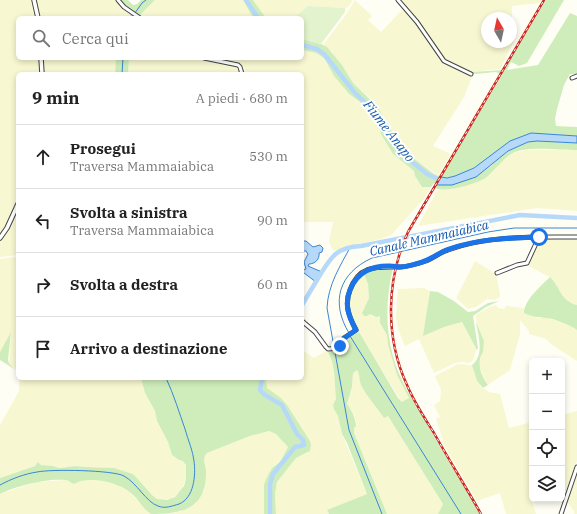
<!DOCTYPE html>
<html lang="it">
<head>
<meta charset="utf-8">
<style>
  body { margin:0; font-family:"IBM Plex Serif",serif; background:#f2f2f2; color:#222 }
  .controls { position:absolute; right:12px; bottom:12px; display:grid; overflow:hidden; border-radius:6px; box-shadow:0 2px 6px #0003 }
  .controls button { width:36px; height:36px; display:grid; place-items:center; padding:0; border:0; border-bottom:1px solid #e0e0e0; background:#fff; color:#222; font:20px sans-serif }
  .compass { position:absolute; left:481px; top:12px; width:36px; height:36px; border-radius:50%; background:#fff; box-shadow:0 2px 6px #0003; rotate:351deg }
  .stop { position:absolute; width:12px; height:12px; margin:-9px; border:3px solid #1a73e8; border-radius:50%; background:#fff }
  .stop.end { background:#1a73e8; border-color:#fff; box-shadow:0 1px 4px #0008 }
  .list { margin:0; padding:0; list-style:none }
  h2 { display:flex; justify-content:space-between; align-items:center; height:52px; margin:0; padding:0 16px; font-size:17px }
  h2 small { font-size:13px; font-weight:400; color:#767676 }
  .list li { display:grid; grid-template-columns:26px 1fr auto; gap:12px; align-items:center; box-sizing:border-box; height:64px; padding:0 16px; border-top:1px solid #e0e0e0 }
  .list b { display:block; font-size:15px; white-space:nowrap }
  .list p { margin:0; font-size:13px; white-space:nowrap; color:#767676 }
  .list em { font-size:13px; font-style:normal; color:#767676 }
  .icon { flex:none; width:22px; height:22px; fill:none; stroke:currentColor; stroke-width:2; stroke-linecap:round; stroke-linejoin:round }
  .map { position:relative; flex:none; width:577px; height:514px; overflow:hidden }
  .search { position:absolute; background:#fff; box-shadow:0 2px 6px #0003; left:16px; top:16px; width:288px; height:44px; display:flex; align-items:center; gap:10px; box-sizing:border-box; padding:0 14px; border-radius:6px; color:#767676; font-size:15px }
  .panel { position:absolute; background:#fff; box-shadow:0 2px 6px #0003; left:16px; top:72px; width:288px; height:308px; border-radius:6px }
  .map>svg:first-child { display:block }
</style>
</head>
<body>
<div class="map">
<svg width="577" height="514" viewBox="0 0 577 514">
  <rect width="100%" height="100%" fill="#fffef5"/>
  <path fill="#f7f7d2" fill-rule="evenodd" d="M0,0h33l3,18h-18v40h22v16h-22v123l-9,24 -9,13z
    M36,0h80l5,8 9,7 -2,3h-88z
    M155,0h88l10,18h-112l-2,-2z
    M253,0h100l-5,7 -3,1 -37,-2 -14,12h-28z
    M355,0l17,16 -4,4 13,12 23,-24 10,12v3l3,2 25,36v3h3l27,13 -8,20 -31,49 18,8 -13,22 -31,-23 -10,-13 -13,-23 -14,-19 -17,-15 -11,-18 -6,-7 -4,-6 -9,-7 24,-32z
    M400,0h141l-2,3 -27,3v16l3,1 -1,19 -14,27 -29,3 -26,-12 -29,-41zM487,18h24v24h-24z
    M302,50l14,3 8,5 10,18 15,18 11,8 16,19 6,15 11,18 21,17 1,5 7,11h9l-8,13 -32,35 -10,4 -32,7 -13,5 -4,-2 -3,-8 4,-19h-31v-148h-59v-5l2,-1 -7,-4 -30,-6h94z
    M43,58h73l-1,16h-71z
    M129,58h70l37,8 3,2 1,6h-112z
    M527,150h50v61l-40,-3 -119,18 20,-37 18,-1 31,-11 18,-19 11,-6z
    M18,208v47l-18,2v-18l10,-13z
    M540,239h37v66l-9,-3 -4,-3 -13,-21 -24,-13z
    M14,257h4v115l-9,-9 2,-30 -11,19v-93z
    M475,261l21,13 4,21v2l-6,3 -7,-1 -11,8 -8,2 -12,-11z
    M364,274l4,10 1,14 -7,15 8,1 4,3 6,-1v7l7,12 1,10 9,30 12,23 -7,5 -40,-65 -11,-21 -2,-11 1,-13 4,-10z
    M424,288l6,3 -6,44 20,-8 18,-5 15,27 -4,11 -2,2 -3,1 -6,-1 -7,1 -21,10 -15,-34 -14,7 -7,-17 -2,-12 2,-28z
    M496,305l2,3 6,1 2,-3 18,2v5l14,5h9l14,4 16,8v31l-25,-16 -6,-6 -17,-5v-3l-9,-11v14l-10,36 -22,15 -4,-7 -5,-13 5,-24 -7,-15 -1,-9 1,-3 11,-6z
    M302,350l12,8 12,-7 2,1 2,3 2,6 9,71 26,62 -40,16 2,4h-53l-1,-20 2,-12 19,-24 12,-5 2,-12 -26,-40 -17,-13 -1,-10h36z
    M458,364l14,1 5,16 4,6 8,5 11,2 9,34 23,-6v77h30v-84l15,-4v49l-2,9h-3l2,3 -10,31 -18,-3h-14l4,14h-30l-6,-21 -23,8 -35,-59 1,-2 -7,-21 4,-2 -6,-12 6,-4 1,-11 -6,-14z
    M357,369l2,3 2,13 5,7 18,25 4,-1 55,88 -5,10h-51l-33,-81v-5l2,-7 -2,-6 -7,-11 5,-17 1,-14 2,-3z
    M21,378h120l4,15 10,18 2,10 11,21 4,13 7,5 4,1 3,3v15l-5,12 -10,8 -9,1 -5,-1 -5,-4 -15,-17 -4,-4 -19,-6 -28,-1 -11,-1 -16,2 -6,-2 -12,-1 -3,-3 -3,4 -35,12v-53l19,-34v-8z
    M269,431l7,3 12,13 -8,15 -8,6 -5,9 -3,7v30h-104l20,-2 16,-9 8,-13 2,-19 -2,-13 3,-5 43,-17z
    M577,472v42h-3v-3l-7,-9z
    M66,480l7,4 8,-4h20l14,3 15,10 21,21h-151v-20l36,-12z"/>
  <path fill="#cfedbb" d="M120,0h8l5,5 4,-1 4,-4h14l-18,18h-9l5,-6 -9,-6z
    M243,0h10l13,18h-13z
    M546,0h18l-37,63 -8,3 -8,-4 -4,8 31,-5 32,-52 7,3v59l-7,-1 -6,11 -7,24 -2,10 1,7 21,1v9l-46,-3 -8,3 -13,5 -30,24 -25,11 -8,2 -10,7h15l39,-19 9,-10 8,-5 20,-9 9,-1 40,2v7c-16,0 -48,-4 -62,2 -11,5 -18,16 -27,24 -9,8 -43,17 -53,12l1,-3 -2,-2 -3,4h-9l-7,-11 -1,-5 -21,-17 -11,-18 -6,-15 -16,-19 -11,-8 -15,-18 -10,-18 -8,-5 -14,-3v-11l19,5 6,3 15,18 11,18 24,23 20,34 10,13 27,21 7,3 61,-102 -6,-3 -21,2 -10,-3 -20,-11 26,12 33,-2z
    M116,58h13l-1,16h-13z
    M393,268c-7,29 -8,59 0,88 6,23 19,43 31,63 18,32 38,63 56,95h-42l5,-10 -55,-88 -4,2c-7,-11 -17,-21 -23,-33 -2,-5 -1,-11 -4,-15l-4,3 -1,14 -5,17c5,7 8,13 9,22l-2,2v5l33,81h-58l-2,-4 40,-16 -20,-51 -5,-9 -4,-18 -4,-7 -1,-4 3,-6 -2,-26 -2,-12 -4,-9 12,-3 5,-9 14,-8 39,66 4,4 7,-4 -12,-23 -9,-30 -1,-10 -7,-12v-7l-4,1 -6,-3 -3,2h-3l-2,-3 7,-15 -1,-14 -4,-10c7,-6 19,-7 29,-6z
    M550,277c11,11 10,24 27,28v25c-8,-5 -21,-11 -31,-12 -8,-1 -14,-1 -22,-5 0,-13 17,-27 26,-36z
    M430,291l8,1 16,9 14,11 7,-1 13,-8 11,-2 -13,6 -13,9 5,32 -1,2 -15,-28 -18,5 -21,9z
    M476,322l8,19 -1,11c-7,10 -2,24 5,33l-5,3 -6,-7 -5,-16c13,-10 6,-30 4,-43z
    M11,332l-3,28 1,3 5,6 -14,-9v-8z
    M141,378h125l1,10 14,10 6,7 23,36 1,4 -1,6 -14,7 -19,24 -2,12 1,20h-12v-30l3,-7 5,-9 8,-6 8,-15 -12,-13 -7,-3 -19,5 -43,17c-5,6 -2,10 -1,17 1,39 -23,44 -55,44 -6,-4 -10,-10 -15,-16 -11,-12 -26,-17 -42,-18 -7,0 -14,0 -20,4 -4,-1 -5,-4 -9,-4 -18,-2 -49,6 -65,14v-16l35,-12 3,-4 3,3 12,1 6,2 16,-2 11,1 28,1 19,6 4,4 15,17 5,4 10,1 8,-3 9,-11 2,-7v-14l-3,-4 -4,-1 -7,-5 -4,-13 -11,-21 -2,-10 -10,-18z"/>
  <path fill="#e2f3cd" d="M308,6l37,2v4l-24,32 -19,-5v-21h-8z"/>
  <path fill="#b6d9fa" stroke="#3986d5" d="M531,133l46,3v7l-40,-2 -9,1 -20,9 -32,26 -24,8h-16l5,-8 6,1 8,-2 19,-8 36,-27z
    M302,241h4l7,6 7,-2 3,3 -1,4 -3,1c1,6 -4,11 -10,11l-1,2 14,6 -6,10 -12,-9 -2,2v-5l4,-1 -2,-7 4,-8 -2,-3h-4z"/>
  <g fill="none" stroke-linecap="round" stroke-linejoin="round">
    <path stroke="#3986d5" stroke-width="1" d="M135,13l7,-10 4,-3
      M122,74l1,-16
      M351,246c-11,20 -23,39 -24,62l22,122 33,84
      M349,333c-19,-31 -10,-60 23,-75l116,-26 26,-4h63
      M350,336l111,178
      M0,485c11,-6 24,-11 37,-13 14,-3 76,-2 87,4 13,7 22,26 34,30 7,3 14,0 21,-2 15,-6 17,-29 15,-43 -1,-10 -6,-21 -9,-32 -6,-17 -11,-34 -19,-51"/>
    <path stroke="#b6d9fa" stroke-width="4.5" d="M246,0l12,18
      M302,45l15,4 7,5 31,39 18,17 16,24 17,23 21,17 15,7h3
      M302,305c6,-10 12,-20 18,-30 11,-18 17,-28 41,-29l159,-31 57,3
      M262,378l-2,12 5,5 17,10 15,29 6,6 1,5 -9,2 -22,27 -3,10v30"/>
    <defs>
      <path id="minor" d="M118,0l6,7 16,11
        M398,0l19,22 27,39 27,13
        M204,58l34,7 2,2 2,7
        M572,78l5,-2
        M497,273l20,-8 10,-2 12,-26
        M302,321l13,11 11,15 2,2c13,-1 9,-4 16,-11 4,-3 8,-5 12,-8 -7,-13 -12,-25 -6,-40 9,-26 28,-23 50,-23 6,0 20,-4 26,-6 8,-3 14,-9 22,-11 41,-15 86,-13 129,-13
        M561,514l16,-47"/>
      <path id="tertiary" d="M34,0l4,18
        M41,58l1,16
        M0,238l7,-10 11,-24"/>
    </defs>
    <use href="#minor" stroke="#444" stroke-width="5"/>
    <use href="#tertiary" stroke="#444" stroke-width="5.5"/>
    <use href="#minor" stroke="#fff" stroke-width="3"/>
    <use href="#tertiary" stroke="#fff" stroke-width="3.5"/>
    <defs>
      <path id="rail" d="M481,514c-15,-27 -32,-54 -47,-81 -10,-16 -20,-31 -27,-48 -22,-48 -21,-105 1,-153l136,-232"/>
    </defs>
    <use href="#rail" stroke="#cb291f" stroke-width="2.5"/>
    <use href="#rail" stroke="#fff" stroke-width="1" stroke-dasharray="3" stroke-linecap="butt"/>
  </g>
  <g fill="none" stroke-linecap="round" stroke-linejoin="round">
    <path stroke="#1a73e8" stroke-width="5" d="M340,346l3,-7 13,-9c-7,-13 -12,-26 -6,-40 7,-18 23,-25 41,-24 3,0 6,1 9,1 6,0 21,-4 27,-7 7,-3 14,-8 22,-11 29,-10 59,-11 90,-12"/>
  </g>
  <g text-anchor="middle" dominant-baseline="central" stroke-width="4" stroke-linejoin="round" paint-order="stroke">
    <g font-size="13" font-style="italic" fill="#1158ac" stroke="#fff">
      <text transform="translate(389 131) rotate(52)">Fiume Anapo</text>
      <text transform="translate(429 238) rotate(-13)">Canale Mammaiabica</text>
    </g>
  </g>
</svg>
<div class="controls">
<button>+</button>
<button>−</button>
<button><svg class="icon" aria-label="locate" viewBox="0 0 24 24"><circle cx="12" cy="12" r="6"/><path d="M12 2v4M12 18v4M2 12h4M18 12h4"/></svg></button>
<button><svg class="icon" aria-label="layers" viewBox="0 0 24 24"><path d="M12 4l9 5-9 5-9-5zM3 14l9 5 9-5"/></svg></button>
</div>
<svg class="compass" viewBox="-18 -18 36 36"><path d="M0-13l5 13h-10z" fill="#e53935"/><path d="M0 13l5-13h-10z" fill="#767676"/></svg>
<div class="stop" style="left:539px;top:237px"></div>
<div class="stop end" style="left:340px;top:346px"></div>
<div class="search"><svg class="icon" aria-label="search" viewBox="0 0 24 24"><circle cx="10" cy="10" r="6"/><path d="M15 15l6 6"/></svg>Cerca qui</div>
<section class="panel">
<h2>9 min<small>A piedi · 680 m</small></h2>
<ul class="list">
<li><svg class="icon" aria-label="ahead" viewBox="0 0 24 24"><path d="M12 20V5M6 11l6-6 6 6"/></svg><div><b>Prosegui</b><p>Traversa Mammaiabica</p></div><em>530 m</em></li>
<li><svg class="icon" aria-label="left" viewBox="0 0 24 24"><path d="M17 20v-9H6M10 6l-5 5 5 5"/></svg><div><b>Svolta a sinistra</b><p>Traversa Mammaiabica</p></div><em>90 m</em></li>
<li><svg class="icon" aria-label="right" viewBox="0 0 24 24"><path d="M7 20v-9h11M14 6l5 5-5 5"/></svg><div><b>Svolta a destra</b></div><em>60 m</em></li>
<li><svg class="icon" aria-label="arrive" viewBox="0 0 24 24"><path d="M6 21V4h12l-3 4 3 4H6"/></svg><div><b>Arrivo a destinazione</b></div></li>
</ul>
</section>
</div>
</body>
</html>
